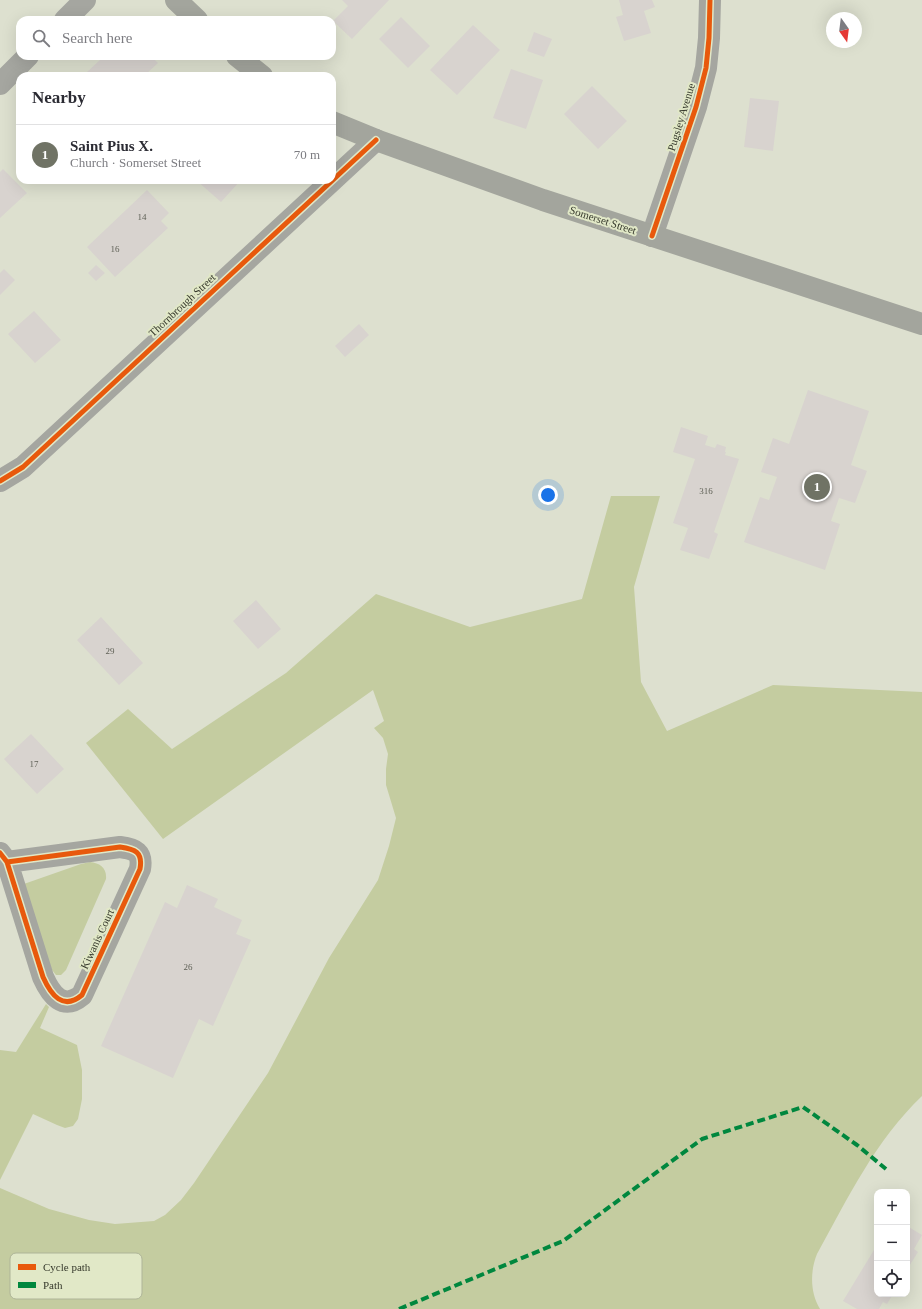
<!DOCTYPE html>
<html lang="en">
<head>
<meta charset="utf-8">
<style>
  body { margin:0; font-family:"Times New Roman",serif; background:#f7f7f7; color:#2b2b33 }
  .controls { position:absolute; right:12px; bottom:12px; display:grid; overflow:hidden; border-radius:8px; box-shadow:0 4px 16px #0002 }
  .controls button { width:36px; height:36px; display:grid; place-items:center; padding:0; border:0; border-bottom:1px solid #e1e1e2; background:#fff; color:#2b2b33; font:20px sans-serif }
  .compass { position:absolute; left:826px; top:12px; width:36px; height:36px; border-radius:50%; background:#fff; box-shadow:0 4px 16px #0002; rotate:166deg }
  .you { position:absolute; left:548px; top:495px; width:14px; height:14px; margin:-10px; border:3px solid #fff; border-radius:50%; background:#1a73e8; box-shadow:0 0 0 6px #1a73e833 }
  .badge { display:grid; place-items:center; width:26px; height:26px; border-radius:50%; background:#707365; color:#fff; font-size:13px; font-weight:700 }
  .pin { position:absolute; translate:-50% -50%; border:2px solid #fff; box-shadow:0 1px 4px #0006 }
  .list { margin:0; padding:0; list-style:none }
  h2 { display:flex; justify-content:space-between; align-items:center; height:52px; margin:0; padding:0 16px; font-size:17px }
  h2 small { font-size:13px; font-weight:400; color:#7c7c81 }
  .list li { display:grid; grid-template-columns:26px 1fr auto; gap:12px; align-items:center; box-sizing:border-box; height:60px; padding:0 16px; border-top:1px solid #e1e1e2 }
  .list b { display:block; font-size:15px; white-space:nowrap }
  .list p { margin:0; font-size:13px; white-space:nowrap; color:#7c7c81 }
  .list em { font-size:13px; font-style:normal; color:#7c7c81 }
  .icon { flex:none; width:22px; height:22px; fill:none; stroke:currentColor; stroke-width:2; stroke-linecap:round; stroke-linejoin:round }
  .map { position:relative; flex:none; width:922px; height:1309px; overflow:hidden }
  .search { position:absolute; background:#fff; box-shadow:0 4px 16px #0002; left:16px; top:16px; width:320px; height:44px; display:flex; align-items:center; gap:10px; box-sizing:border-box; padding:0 14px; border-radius:12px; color:#7c7c81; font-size:15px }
  .panel { position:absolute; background:#fff; box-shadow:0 4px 16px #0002; left:16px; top:72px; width:320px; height:112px; border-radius:12px }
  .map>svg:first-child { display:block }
</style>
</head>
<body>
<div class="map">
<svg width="922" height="1309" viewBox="0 0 922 1309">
  <rect width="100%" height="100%" fill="#dde0cf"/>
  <path fill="#c4cca0" d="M611,496h49l-26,91 7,95 26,49 106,-46 149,7v404c-47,45 -74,102 -105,158 -7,17 -7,39 3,55h-820v-121l49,21 40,11 26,4 39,-3 11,-6 16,-15 13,-17 74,-110 61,-115 49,-78 11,-34 7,-28 -10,-33v-16l2,-15 -5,-16 -9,-10 10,-7 -11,-31 -210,149 -77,-96 42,-34 44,40 114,-76 90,-79 94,33 112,-28z
    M90,862c10,1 17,6 16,17l-40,91 -5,5h-5l-4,-5 -31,-85 60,-21z
    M46,1004l3,3 -9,21 37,17 5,25v29l-4,20 -5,7 -8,2 -8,-3 -24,-11 -33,66v-130l16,2z"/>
  <path fill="#d8d3cf" d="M342,0h47l-37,39 -19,-18 15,-15z
    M619,0h33l3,7 -11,4 7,22 -27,8 -8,-24 7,-2z
    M401,17l29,29 -22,22 -29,-29z
    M473,25l27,25 -43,45 -27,-25z
    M534,32l18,7 -8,18 -17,-6z
    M98,56h53l7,7 -14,13h-53l-4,-4 14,-13z
    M511,69l32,11 -17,49 -33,-11z
    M592,86l35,35 -29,28 -34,-35z
    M750,98l29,3 -6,50 -29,-4z
    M3,169l24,24 -27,25v-46z
    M196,180h45l-20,22z
    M147,190l22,23 -8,8 7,7 -53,49 -28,-30z
    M96,265l9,8 -9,8 -8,-8z
    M4,269l11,11 -15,15v-22z
    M34,311l27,29 -26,23 -27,-29z
    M359,324l10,11 -24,22 -10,-11z
    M808,390l61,21 -18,54 16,6 -12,32 -16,-5 -8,23 9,3 -15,46 -81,-28 16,-45 9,3 8,-23 -16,-5 12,-34 16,6z
    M681,427l27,9 -3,9 10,3 2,-4 9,3 -1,5h1l-1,3 14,4 -25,73 4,2 -9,25 -29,-9 8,-22 -15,-5 22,-64 -22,-7z
    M256,600l25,29 -23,20 -25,-28z
    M101,617l42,46 -24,22 -42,-45z
    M31,734l33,35 -27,25 -33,-35z
    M187,885l31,14 -4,8 28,13 -6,14 15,6 -38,86 -14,-7 -26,59 -72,-32 64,-144 12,6z
    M907,1226l15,9 -8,14 4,3 -10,16h-1z
    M877,1245v49h16l-6,10 -4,-2 -4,7h-22l-14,-8z"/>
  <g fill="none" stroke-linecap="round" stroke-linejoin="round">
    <path stroke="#a5a6a0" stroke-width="22" d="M65,20l20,-20
      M0,84l28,-28
      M652,236l44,-129 10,-39 3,-30 1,-38
      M0,481l23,-14 353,-327
      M0,853l7,9 36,115c8,18 20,34 39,18l58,-126c3,-17 -5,-20 -20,-22l-113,15"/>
    <path stroke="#a3a59d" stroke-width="22" d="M176,0l21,20
      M237,56l25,20
      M332,122l44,18 167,60 379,124"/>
    <path stroke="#00873e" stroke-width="4" stroke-dasharray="8 4" stroke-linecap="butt" d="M399,1309l164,-68 139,-102 101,-32 54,38 29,24"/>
    <defs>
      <path id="cycleway" d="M652,236l44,-129 10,-39 3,-30 1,-38
        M0,481l23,-14 353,-327
        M0,853l7,9 36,115c8,18 20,34 39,18l58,-126c3,-17 -5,-20 -20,-22l-113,15"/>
    </defs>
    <use href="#cycleway" stroke="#e1e8c7" stroke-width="8"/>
    <use href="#cycleway" stroke="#e8590c" stroke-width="5"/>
  </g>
  <g text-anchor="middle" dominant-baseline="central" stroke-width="4" stroke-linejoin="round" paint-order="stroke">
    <g font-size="9" fill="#5f6056">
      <text x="142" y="217">14</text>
      <text x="115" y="249">16</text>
      <text x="706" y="491">316</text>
      <text x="110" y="651">29</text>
      <text x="34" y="764">17</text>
      <text x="188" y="967">26</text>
    </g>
    <g font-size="11" fill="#36392c" stroke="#e1e8c7">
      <text transform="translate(681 117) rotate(-73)">Pugsley Avenue</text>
      <text transform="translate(603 220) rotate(18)">Somerset Street</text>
      <text transform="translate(182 305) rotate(-43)">Thornbrough Street</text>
      <text transform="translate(97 939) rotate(-65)">Kiwanis Court</text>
    </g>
  </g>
  <rect x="10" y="1253" width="132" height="46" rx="6" fill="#e1e8c7" stroke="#aeb498" stroke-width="1"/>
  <rect x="18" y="1264" width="18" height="6" fill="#e8590c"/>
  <rect x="18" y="1282" width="18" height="6" fill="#00873e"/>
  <g font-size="11" fill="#36392c">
    <text x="43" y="1271">Cycle path</text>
    <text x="43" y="1289">Path</text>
  </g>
</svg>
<div class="controls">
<button>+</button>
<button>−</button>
<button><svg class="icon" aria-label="locate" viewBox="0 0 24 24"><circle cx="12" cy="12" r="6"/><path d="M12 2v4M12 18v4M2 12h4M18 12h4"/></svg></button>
</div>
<svg class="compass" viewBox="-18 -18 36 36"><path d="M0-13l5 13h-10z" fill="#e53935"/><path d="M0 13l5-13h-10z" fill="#7c7c81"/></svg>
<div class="you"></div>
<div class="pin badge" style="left:817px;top:487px">1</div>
<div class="search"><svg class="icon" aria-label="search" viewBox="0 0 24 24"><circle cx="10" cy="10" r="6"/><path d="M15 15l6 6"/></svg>Search here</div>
<section class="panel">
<h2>Nearby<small></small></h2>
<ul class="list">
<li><span class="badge">1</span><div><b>Saint Pius X.</b><p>Church · Somerset Street</p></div><em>70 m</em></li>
</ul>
</section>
</div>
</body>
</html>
